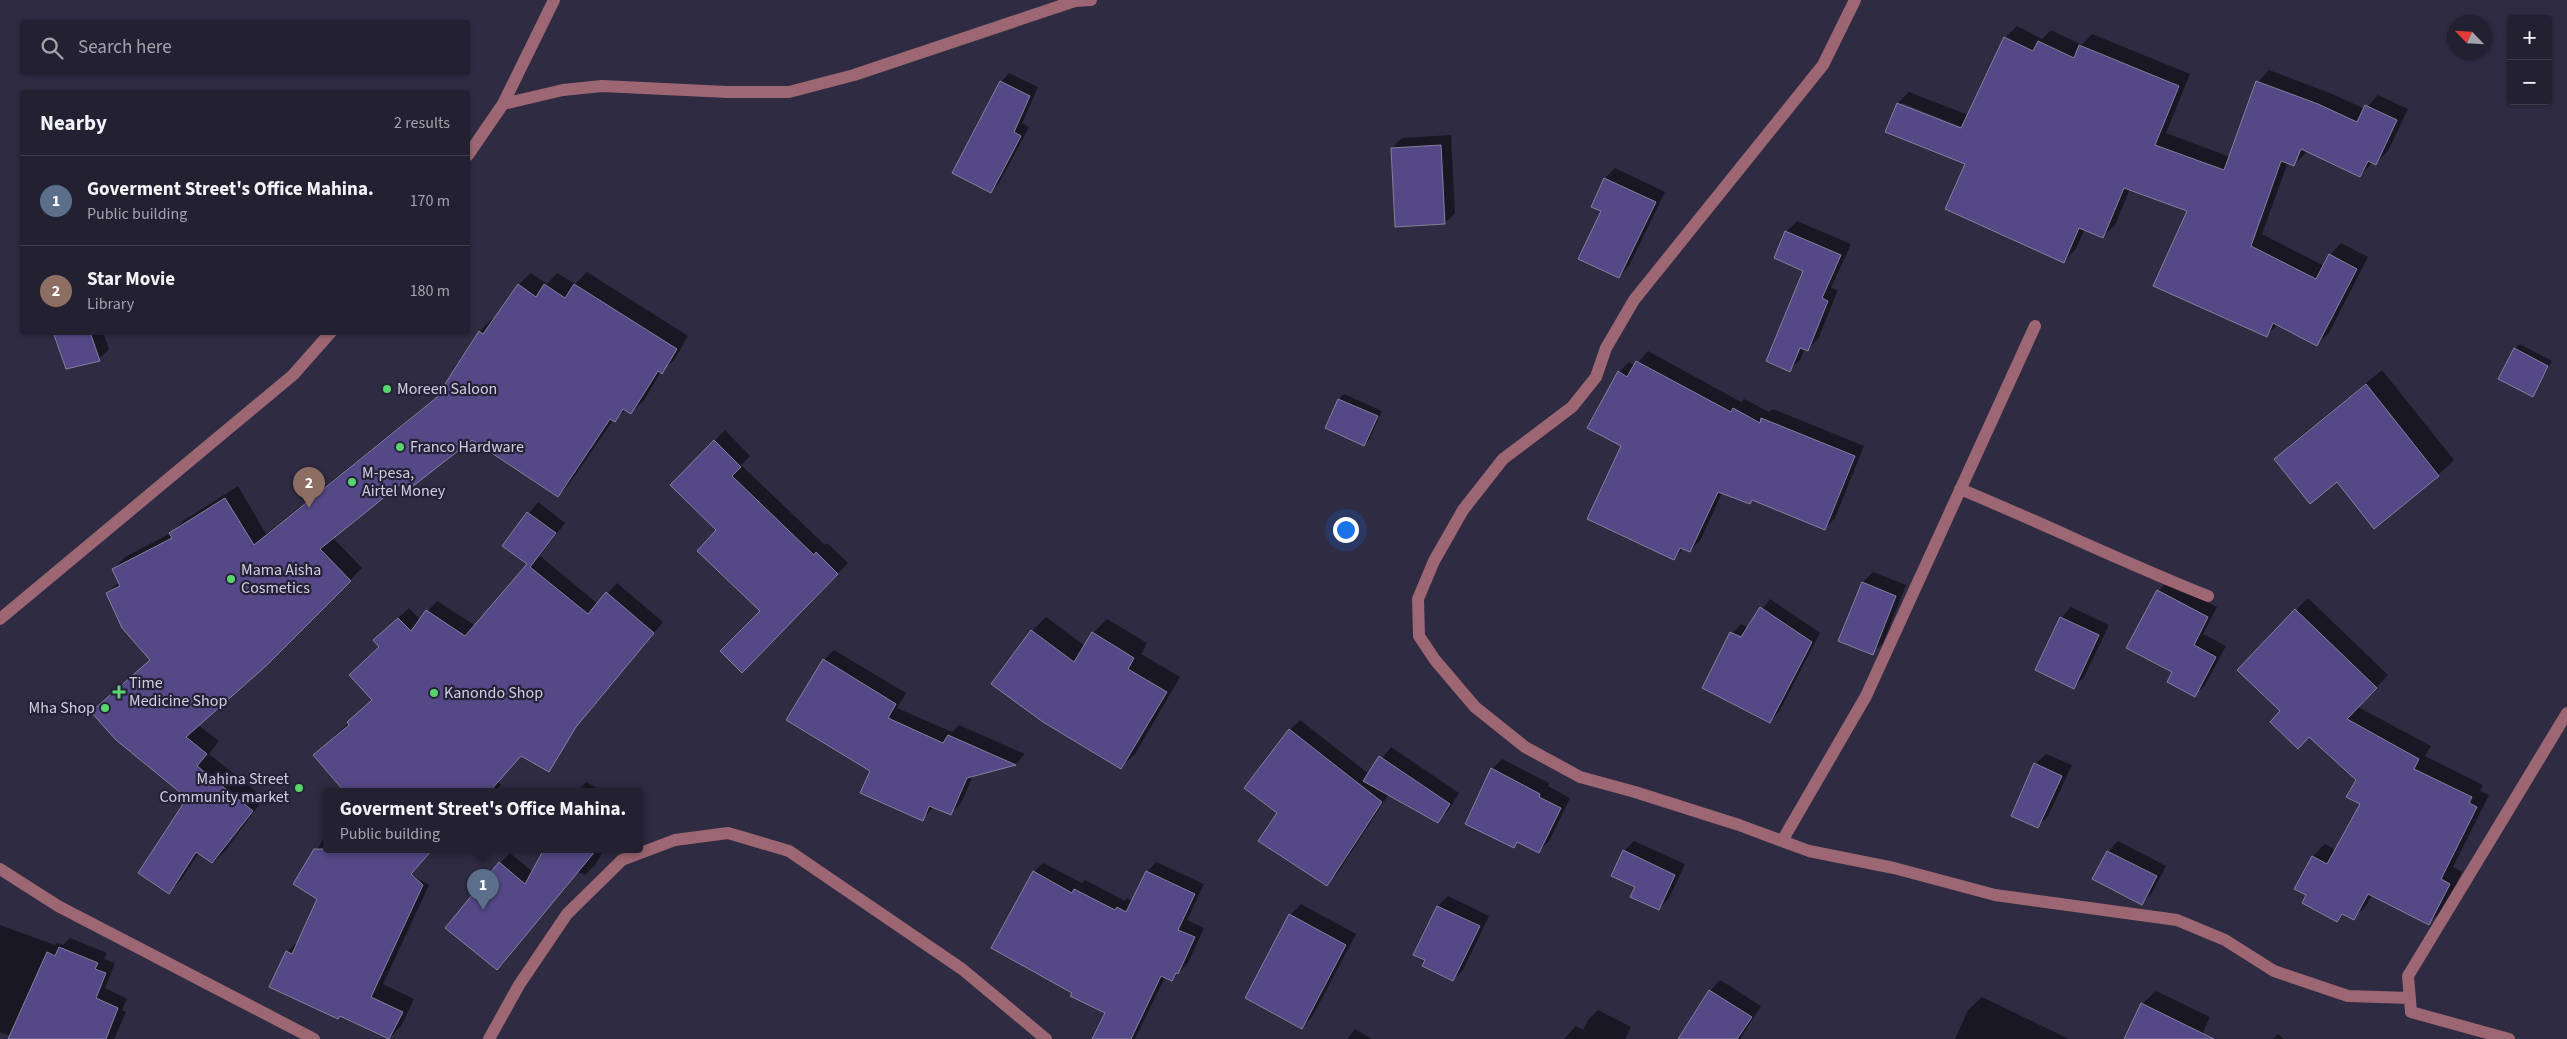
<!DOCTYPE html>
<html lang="en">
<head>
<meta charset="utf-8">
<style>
  body { margin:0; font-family:"Source Sans 3",sans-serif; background:#2b283a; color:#f1f3f6 }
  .controls { position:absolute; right:15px; top:15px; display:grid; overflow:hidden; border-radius:5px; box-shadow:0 1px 4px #0004 }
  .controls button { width:45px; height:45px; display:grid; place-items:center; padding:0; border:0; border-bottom:1px solid #403e4d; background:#232032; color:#f1f3f6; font:25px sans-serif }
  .compass { position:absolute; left:2447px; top:15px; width:45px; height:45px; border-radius:50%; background:#232032; box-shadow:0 1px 4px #0004; rotate:295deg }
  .you { position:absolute; left:1345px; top:529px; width:18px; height:18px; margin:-12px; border:4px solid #fff; border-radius:50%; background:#1a73e8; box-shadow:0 0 0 8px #1a73e833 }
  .badge { display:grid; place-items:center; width:32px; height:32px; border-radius:50%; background:#d93025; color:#fff; font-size:16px; font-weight:700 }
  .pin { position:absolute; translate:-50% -41px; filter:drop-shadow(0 1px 2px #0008) }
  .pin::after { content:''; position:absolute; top:26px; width:18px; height:15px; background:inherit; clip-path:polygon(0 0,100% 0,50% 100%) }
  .popup { position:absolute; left:323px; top:788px; width:320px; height:65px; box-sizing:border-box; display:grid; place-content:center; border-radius:5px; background:#232032; filter:drop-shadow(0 1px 4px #0005); font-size:16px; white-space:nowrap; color:#a3a3ac }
  .popup b { font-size:19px; color:#f1f3f6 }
  .popup::after { content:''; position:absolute; left:50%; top:100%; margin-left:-10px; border:10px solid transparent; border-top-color:#232032 }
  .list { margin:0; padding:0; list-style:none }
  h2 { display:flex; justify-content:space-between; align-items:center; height:65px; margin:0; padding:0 20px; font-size:21px }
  h2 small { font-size:16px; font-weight:400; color:#a3a3ac }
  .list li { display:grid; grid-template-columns:32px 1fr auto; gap:15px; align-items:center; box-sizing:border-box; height:90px; padding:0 20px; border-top:1px solid #403e4d }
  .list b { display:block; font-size:19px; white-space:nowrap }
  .list p { margin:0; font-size:16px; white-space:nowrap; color:#a3a3ac }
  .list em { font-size:16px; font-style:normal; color:#a3a3ac }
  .icon { flex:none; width:28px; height:28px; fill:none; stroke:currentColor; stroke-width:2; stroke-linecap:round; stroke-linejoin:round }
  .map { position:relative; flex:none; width:2567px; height:1039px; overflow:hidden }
  .search { position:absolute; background:#232032; box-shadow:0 1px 4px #0004; left:20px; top:20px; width:450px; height:55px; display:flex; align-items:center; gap:12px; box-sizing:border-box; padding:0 18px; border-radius:5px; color:#a3a3ac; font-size:19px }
  .panel { position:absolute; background:#232032; box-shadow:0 1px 4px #0004; left:20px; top:90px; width:450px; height:245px; border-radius:5px }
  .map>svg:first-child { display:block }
</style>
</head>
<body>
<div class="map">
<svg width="2567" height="1039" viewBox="0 0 2567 1039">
  <rect width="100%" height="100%" fill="#2f2b43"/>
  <path fill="#0007" fill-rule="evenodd" d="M2017,26l25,13 9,-9 31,15 10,-11 98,40 -24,59 64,24 28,-75 11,-12 61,23 35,16 13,-14 30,14 -20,42 -12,12 -3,-1 -13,14 -53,-25 -13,14 -6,-3 -26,72 62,32 6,-11 11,-12 27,14 -39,76 -12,11 -39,-20 -11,11 -79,-125 -58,-21 -15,36 -12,11 -18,-7 -10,21 -11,12 -97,-99 -69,-60 11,-11 59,23 37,-77zM1902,103l65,26 -1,2 -64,-25z
    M1009,73l29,14 -16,36 7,4 -30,56 -9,9 11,-110z
    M1451,135l4,78 -10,10 -53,-75 10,-10z
    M1615,168l50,24 -36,74 -10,11 -17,-66 -10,-5 13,-28z
    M1797,221l54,23 -20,44 7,2 -20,49 -10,10 -3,-1 -5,12 -11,10 15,-100 -28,-12 11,-27z
    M587,272l101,64 -14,24 -13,12 -17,28 -13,13 -5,-4 -12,12 -1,-1 -43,63 -12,13 -86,-58 -70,43 -70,56 30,31 -96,96 -68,61 21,16 -10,13 55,44 -38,52 -12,12 -15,-10 -18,28 -12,12 20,-95 -97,-85 59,-53 -43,-66 11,-11 -6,-13 12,-12 46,-24 12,-12 55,-35 28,48 174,-140 40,-63 12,-12 2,2 24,-36 13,-12 16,11 10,-11 18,11z
    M55,332h48l6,17 -10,10z
    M2520,344l32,17 -20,34 -17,-46z
    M1648,351l93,51 3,-3 25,13 4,-3 91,37 -29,72 -10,11 -71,-30 -4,4 -28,-10 -22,48 -11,10 -5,-3 -10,10 -52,-113 -3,-73 10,-10 6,4z
    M2382,370l72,90 -16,15 -64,52 -37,-46 -61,-22 15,-15z
    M1344,394l38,17 -13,29 -5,5 -25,-46z
    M725,430l25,26 -9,9 84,80 2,-2 21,20 -106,109 19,-61 -43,-81 -46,-45z
    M538,502l27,21 -25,33 58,48 19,-21 46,39 -59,71 -11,11 -71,51 -24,26 3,4 -6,6h-149l-32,-35 59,-57 12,-69 24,-22 11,12 17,-19 39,25 52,-62 -24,-19z
    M1873,572l33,13 -23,58 -11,10 -9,-71z
    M2168,581l49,26 -14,27 23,12 -21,39 -11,10 -20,-24 -16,-80z
    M2308,598l80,77 -30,32 73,39 -6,10 58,29 -3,6 9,4 -36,72 9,5 -20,39 -13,12 -57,-28 -6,11 -13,12 -9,-5 -7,7 -30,-25 -11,-6 17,-33 12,-12 11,6 25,-46 -4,-24 -75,-69 14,-101z
    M1770,599l50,34 -41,79 -9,9 -38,-88 9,-9 7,4z
    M2071,607l38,18 -25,52 -10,10 -13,-69z
    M1046,617l39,29 8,-13 14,-14 40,24 -6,11 39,23 -45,77 -15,14 -88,-137z
    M834,650l72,43 -9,15 55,24 7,-7 66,29 -9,10 -43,11 -12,28 -11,11 -16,-7 -12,12 -50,-48 -48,-111z
    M1300,720l69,54 22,-27 68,46 -11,18 -10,10 -49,-27 -52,80 -11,10 -47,-72 11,-82z
    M2046,754l26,11 -24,51 -10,10 -3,-62z
    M1502,759l47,24 -1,3 22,12 -21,43 -10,10 -20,-10 -5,5 -22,-77z
    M586,782l17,9h-26z
    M327,834v15h43l59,36 -46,99 31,15 -13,27 -12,13 -102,-87 13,-13 19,-41 -25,-15z
    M1634,841l51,23 -16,34 -10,11 -23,-23 -12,-35z
    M2118,841l48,25 -14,27 -10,10 -34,-51z
    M545,849h59l-9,16 -10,10 -7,-3 -81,96 3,-105 10,-10 23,19z
    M1156,862l48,22 -17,36 17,8 -16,35 -16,17 -7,-3 -30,62h-42l14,-27 -33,-20 -40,-120 9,-9 39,20 3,-3 40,21 2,-3 6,3 14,-29z
    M1448,896l41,20 -26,54 -10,10 -27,-20 -11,-5 23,-49z
    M1301,904l55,30 -44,83 -10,10 -55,-30 43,-82z
    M0,925l55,20 2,-2 6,2 7,-7 37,15 -3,6 11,4 -10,25 22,11 -5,11 4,2 -12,27h-104l1,-3 -11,-4z
    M1720,980l41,26 -21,33h-61l31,-48z
    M2156,991l54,26 -10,22h-75l17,-35z
    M1982,997l87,42h-114l13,-29z
    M1598,1010l33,17 -6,12h-61l12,-13 7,4 5,-10z
    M1355,1029l17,10h-25z
    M2278,1034l6,5h-11z"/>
  <path fill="#554886" stroke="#84819d" d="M2004,37l29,14 5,-10 36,17 5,-13 100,41 -24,59 69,25 32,-89 62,23 39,18 8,-17 32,15 -21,45 -8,-4 -8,16 -59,-28 -7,17 -13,-5 -30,85 65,33 13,-25 28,15 -40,77 -44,-23 -6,14 -114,-51 34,-75 -63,-23 -21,50 -24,-10 -15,35 -119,-54 20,-45 -80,-32 12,-29 64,25z
    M1000,81l30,15 -16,36 7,4 -30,57 -39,-20z
    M1441,145l4,79 -50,3 -4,-79z
    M1604,178l52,24 -37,76 -41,-19 23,-48 -10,-4z
    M1785,231l56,24 -19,43 6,3 -20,50 -8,-3 -10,24 -24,-11 37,-90 -29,-13z
    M518,284l18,13 8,-13 21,14 9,-14 103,65 -15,25 -4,-3 -27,43 -8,-5 -8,13 -5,-3 -52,78 -86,-57 -64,50 -6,-7 -82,66 31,32 -84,84 -81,72 21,17 -10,12 56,45 -41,52 -16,-11 -27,42 -31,-21 49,-75 -71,-58 -25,-28 59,-52 -28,-32 -16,-35 14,-7 -8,-17 60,-31 -3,-5 56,-35 29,47 182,-147 43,-67 4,3z
    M53,332h37l10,29 -34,8z
    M2514,348l34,18 -15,31 -35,-18z
    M1636,361l95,51 2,-4 27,15 1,-5 94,38 -30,74 -73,-30 -2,4 -32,-12 -28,60 -10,-4 -6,12 -87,-41 34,-73 -34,-18 31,-57 9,6z
    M2366,384l73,92 -65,53 -37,-47 -27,22 -36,-45z
    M1338,399l40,17 -14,30 -39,-18z
    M714,440l27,27 -9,9 82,79 2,-3 22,22 -96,99 -22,-22 40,-40 -63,-60 19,-21 -46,-45z
    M527,512l29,21 -26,34 58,47 18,-22 48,41 -78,94 -27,45 -28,-16 -31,35h-146l-31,-36 36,-30 -2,-3 25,-22 -23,-25 30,-28 -6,-7 25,-22 13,13 15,-21 39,26 62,-72 -25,-18z
    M1862,582l34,14 -23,59 -35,-14z
    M2157,590l51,27 -14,28 22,12 -21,40 -28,-15 5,-10 -46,-24z
    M1760,607l52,35 -42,81 -68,-35 28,-56 11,5z
    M2295,609l82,79 -30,31 72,40 -5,10 58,28 -3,6 8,4 -36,72 9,5 -21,41 -61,-31 -14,26 -12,-6 -5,8 -35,-19 4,-8 -12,-6 18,-33 15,8 33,-60 -14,-7 10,-17 -47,-43 -11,12 -28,-27 10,-11 -43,-41z
    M2060,617l39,18 -25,54 -39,-19z
    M1031,630l43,32 18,-30 42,26 -6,11 39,23 -46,77 -78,-47 -52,-38z
    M823,659l73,45 -8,14 55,25 5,-8 68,30 -49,13 -16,37 -22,-9 -6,15 -63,-28 10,-22 -84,-51z
    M1289,729l93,73 -55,84 -69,-45 19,-28 -33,-25z
    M1379,756l71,48 -12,19 -75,-42z
    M2034,763l28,13 -24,52 -27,-12z
    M1491,768l49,26 -1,3 22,11 -22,45 -22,-11 -3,6 -49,-24z
    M314,849h119l-22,25 12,11 -52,112 32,15 -14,27 -49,-23 -2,3 -69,-32 17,-36 6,3 25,-55 -24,-15z
    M544,849h53l-100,121 -52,-42 54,-66 26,22z
    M1623,850l52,25 -16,35 -29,-13 5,-10 -24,-11z
    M2107,851l50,25 -15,29 -50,-26z
    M1033,871l39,22 2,-4 41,21 2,-3 9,5 20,-41 49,23 -17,36 17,7 -17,37 -2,-1 -4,8 -11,-5 -30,63h-39l13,-26 -35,-17 2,-3 -81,-45z
    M1437,906l43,20 -27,55 -31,-15 3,-6 -12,-5z
    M1289,914l57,31 -44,84 -57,-31z
    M59,947l39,16 -3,6 11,4 -10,25 22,10 -12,31h-98l39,-87 8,4z
    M1709,990l43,27 -15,22h-59z
    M2141,1003l73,36h-90z"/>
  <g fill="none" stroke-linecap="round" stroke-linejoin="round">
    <path stroke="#9c6672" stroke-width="12" d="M1855,0l-32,65 -189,235 -28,48 -10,29 -24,30 -69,52 -40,51 -29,51 -16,38 1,37 16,24 40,47 50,40 55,30 55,15 104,33 70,26 85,17 101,27 182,25 48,20 49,31 74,25 62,2
      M503,104l60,-14 39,-4 125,6h62l65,-17 221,-74 16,-1
      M468,155l35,-51 51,-104
      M1960,489c83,34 164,74 248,107
      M0,619l293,-244 38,-43
      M1782,841l84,-145 169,-370
      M0,869l58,37 256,133
      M489,1039l30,-54 48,-71 55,-54 53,-20 53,-7 61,18 173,118 84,70
      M2509,1039l-98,-27 -3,-36 159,-263"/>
  </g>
  <g fill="#59d56f" stroke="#252138" stroke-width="2">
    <circle cx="387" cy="389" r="5"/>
    <circle cx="400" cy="447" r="5"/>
    <circle cx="352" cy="482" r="5"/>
    <circle cx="231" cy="579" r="5"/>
    <path d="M116.5 684.5h5v5h5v5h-5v5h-5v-5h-5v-5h5z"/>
    <circle cx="434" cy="693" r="5"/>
    <circle cx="105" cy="708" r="5"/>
    <circle cx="299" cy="788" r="5"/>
  </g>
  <g text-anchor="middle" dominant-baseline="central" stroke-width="4.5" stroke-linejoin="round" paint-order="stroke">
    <g font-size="16" fill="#d1d0df" stroke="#252138" text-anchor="start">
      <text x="397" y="389">Moreen Saloon</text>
      <text x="410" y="447">Franco Hardware</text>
      <text x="362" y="473">M-pesa,<tspan x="362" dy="18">Airtel Money</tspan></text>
      <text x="241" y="570">Mama Aisha<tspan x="241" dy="18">Cosmetics</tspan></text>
      <text x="129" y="683">Time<tspan x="129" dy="18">Medicine Shop</tspan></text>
      <text x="444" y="693">Kanondo Shop</text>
      <text x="95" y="708" text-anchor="end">Mha Shop</text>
      <text x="289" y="779" text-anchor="end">Mahina Street<tspan x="289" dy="18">Community market</tspan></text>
    </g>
  </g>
</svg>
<div class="controls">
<button>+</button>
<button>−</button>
</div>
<svg class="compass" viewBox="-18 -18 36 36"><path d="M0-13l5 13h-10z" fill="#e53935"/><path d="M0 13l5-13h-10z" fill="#a3a3ac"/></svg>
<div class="you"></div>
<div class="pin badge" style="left:483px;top:910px;background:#5c6f8a">1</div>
<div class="popup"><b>Goverment Street's Office Mahina.</b>Public building</div>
<div class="pin badge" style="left:309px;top:508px;background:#8d6e63">2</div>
<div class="search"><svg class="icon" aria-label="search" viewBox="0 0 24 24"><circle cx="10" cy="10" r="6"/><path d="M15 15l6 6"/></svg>Search here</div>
<section class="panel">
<h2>Nearby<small>2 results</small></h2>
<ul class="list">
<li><span class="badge" style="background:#5c6f8a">1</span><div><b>Goverment Street's Office Mahina.</b><p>Public building</p></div><em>170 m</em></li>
<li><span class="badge" style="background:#8d6e63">2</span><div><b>Star Movie</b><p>Library</p></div><em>180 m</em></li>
</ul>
</section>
</div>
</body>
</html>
